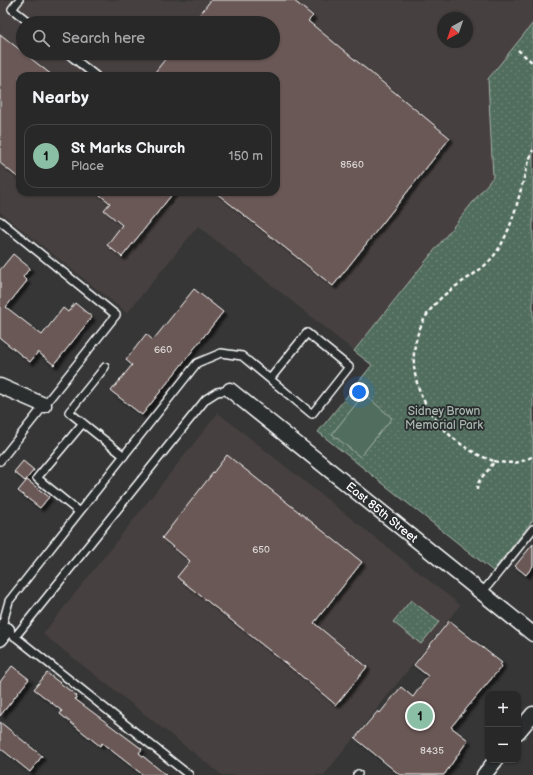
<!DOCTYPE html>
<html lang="en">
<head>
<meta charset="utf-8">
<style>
  body { margin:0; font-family:"Balsamiq Sans",sans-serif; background:#313030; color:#f1f3f6 }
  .controls { position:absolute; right:12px; bottom:12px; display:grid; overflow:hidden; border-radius:8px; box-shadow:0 1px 3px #0004 }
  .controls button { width:36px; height:36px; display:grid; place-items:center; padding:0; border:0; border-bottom:1px solid #454445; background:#292828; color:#f1f3f6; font:20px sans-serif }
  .compass { position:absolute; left:437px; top:12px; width:36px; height:36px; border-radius:50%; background:#292828; box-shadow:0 1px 3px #0004; rotate:220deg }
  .you { position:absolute; left:359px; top:392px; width:14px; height:14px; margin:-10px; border:3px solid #fff; border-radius:50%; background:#1a73e8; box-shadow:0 0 0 6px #1a73e833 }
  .badge { display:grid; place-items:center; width:26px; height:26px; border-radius:50%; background:#8abfa5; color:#111; font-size:13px; font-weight:700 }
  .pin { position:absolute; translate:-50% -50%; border:2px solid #fff; box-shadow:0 1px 4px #0006 }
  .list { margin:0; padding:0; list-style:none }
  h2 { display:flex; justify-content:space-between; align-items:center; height:52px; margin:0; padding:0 16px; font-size:17px }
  h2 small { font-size:13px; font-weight:400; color:#a5a6a8 }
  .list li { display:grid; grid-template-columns:26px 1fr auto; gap:12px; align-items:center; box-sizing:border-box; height:64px; margin:0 8px 8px; padding:0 8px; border:1px solid #454445; border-radius:12px }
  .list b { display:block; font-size:15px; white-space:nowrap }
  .list p { margin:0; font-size:13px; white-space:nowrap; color:#a5a6a8 }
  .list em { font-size:13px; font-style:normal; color:#a5a6a8 }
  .icon { flex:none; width:22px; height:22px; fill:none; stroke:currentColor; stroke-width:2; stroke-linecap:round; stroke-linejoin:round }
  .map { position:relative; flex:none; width:533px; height:775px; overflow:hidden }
  .search { position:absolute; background:#292828; box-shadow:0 1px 3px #0004; left:16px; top:16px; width:264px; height:44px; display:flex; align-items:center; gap:10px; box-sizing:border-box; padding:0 14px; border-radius:22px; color:#a5a6a8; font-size:15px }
  .panel { position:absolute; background:#292828; box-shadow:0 1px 3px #0004; left:16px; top:72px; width:264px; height:124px; border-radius:12px }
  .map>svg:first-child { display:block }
</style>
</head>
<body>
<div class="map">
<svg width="533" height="775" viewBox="0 0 533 775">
  <defs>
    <pattern id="park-dots" width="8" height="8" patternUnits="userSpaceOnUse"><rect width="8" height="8" fill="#516d5d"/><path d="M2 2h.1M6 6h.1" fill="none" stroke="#6b8375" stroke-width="1.8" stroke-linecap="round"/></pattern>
    <filter id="shadow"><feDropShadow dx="3.5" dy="3.5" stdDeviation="1" flood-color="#0009"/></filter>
  </defs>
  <rect width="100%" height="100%" fill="#373636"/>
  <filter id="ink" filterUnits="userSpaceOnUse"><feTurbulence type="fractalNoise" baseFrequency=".025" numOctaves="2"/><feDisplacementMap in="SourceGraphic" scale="8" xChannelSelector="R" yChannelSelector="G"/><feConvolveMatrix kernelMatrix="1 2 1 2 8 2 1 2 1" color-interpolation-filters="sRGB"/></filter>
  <g filter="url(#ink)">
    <path fill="#474040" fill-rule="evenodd" d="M0,0h533v23l-45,56 5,98 -139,174 -156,-125 -71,87 -127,-101zM443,18h24v24h-24zM23,23h250v30h-250zM20,76h256v116h-256z
      M218,413l242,192 -136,170h-102l-179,-141z"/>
    <path fill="url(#park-dots)" stroke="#a8b6ae" d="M533,23v497l-40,51 -175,-139 54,-67 -18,-14 139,-174 -5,-98z
      M411,600l28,22 -18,22 -28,-22z"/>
    <path fill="#516d5d" stroke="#a8b6ae" d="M364,394l28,24 -32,39 -28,-23z"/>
    <path fill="#6b5956" stroke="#fff" filter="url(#shadow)" d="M211,0h82l20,16 -5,5 142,117 -117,148 -118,-94h61v-116h-124l18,-23h103v-30h-80z
      M0,34l53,42h-33v103l-20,-16z
      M96,192h78l-52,65 -15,-12 15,-20 -18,-15 6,-7z
      M13,254l17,14 -7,9 4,4 -21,26 36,28 21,-27 5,4 7,-9 17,14 -38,48 -16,-13 -8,10 -30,-24v-68z
      M194,289l29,23 -81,103 -31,-24 21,-26 -6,-5 20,-26 7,6z
      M227,455l135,107 -48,61 53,44 -31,38 -37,-31 -122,-97 13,-16 -28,-23z
      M23,461l11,9 -9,11 -11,-9z
      M27,480l22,17 -9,11 -22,-17z
      M533,544v22l-7,9 -11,-9z
      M449,621l53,42 -2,2 2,1 -51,61 17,13 -24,35h-44l-45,-37 23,-27 2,2 21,-26 12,10 15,-21 -14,-11z
      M12,666l17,13 -29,37v-34z
      M47,673l30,23 -2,3 67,50 -3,4 27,22h-23l-41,-32 -2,3 -40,-32 2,-3 -28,-22z
      M0,722l42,34 -12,16 -30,-24z"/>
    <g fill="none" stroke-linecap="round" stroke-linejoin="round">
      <defs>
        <path id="service" d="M19,0l-7,9 18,14
          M67,53l29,23
          M0,221l116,94 -116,146
          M105,367l-36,45 55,44
          M79,512l-42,-34 46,-55
          M482,593l51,-64
          M2,626l7,-25 188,-238 24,-10 21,3 70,58 37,-47 -42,-34 -37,46
          M13,635l176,140
          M15,637l191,-238 11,-7 13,-2
          M357,775l1,-1"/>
        <g id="minor">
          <path d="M0,386l44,19"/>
          <path id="s1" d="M230,390l303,244"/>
          <path d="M0,639l7,-9"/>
          <path d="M518,732l15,-18"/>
          <path d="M484,775l12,-15"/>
        </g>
      </defs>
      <use href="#service" stroke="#fff" stroke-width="10"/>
      <use href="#minor" stroke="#fff" stroke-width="17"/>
      <path stroke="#fff" stroke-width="2.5" stroke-dasharray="4 3" stroke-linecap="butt" d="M518,50l15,13
        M494,461c15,3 26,3 39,-5
        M477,490c0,-13 12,-17 17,-29 -65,-21 -109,-101 -58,-158 19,-21 47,-29 62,-53 19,-30 22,-67 35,-100"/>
      <use href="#service" stroke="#2a2d2e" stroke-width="7"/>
      <use href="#minor" stroke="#2a2d2e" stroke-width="14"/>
    </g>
  </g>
  <g text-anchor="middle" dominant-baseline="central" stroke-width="3.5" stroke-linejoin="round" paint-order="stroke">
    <g font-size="10" fill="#dad6d5">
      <text x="352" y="165">8560</text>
      <text x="163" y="350">660</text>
      <text x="261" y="550">650</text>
      <text x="432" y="751">8435</text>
    </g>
    <g font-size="12" fill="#a8b6ae" stroke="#2a2d2e">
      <text x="444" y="411">Sidney Brown<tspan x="444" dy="14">Memorial Park</tspan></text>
    </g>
    <g font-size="12" fill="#fff" stroke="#2a2d2e">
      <text stroke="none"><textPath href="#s1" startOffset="195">East 85th Street</textPath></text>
    </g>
  </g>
</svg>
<div class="controls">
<button>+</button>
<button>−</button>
</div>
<svg class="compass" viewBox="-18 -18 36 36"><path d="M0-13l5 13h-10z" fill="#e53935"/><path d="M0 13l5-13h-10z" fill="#a5a6a8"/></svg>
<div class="you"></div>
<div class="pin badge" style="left:420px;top:716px">1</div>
<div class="search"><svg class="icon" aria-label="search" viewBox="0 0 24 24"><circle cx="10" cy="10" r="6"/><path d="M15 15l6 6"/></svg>Search here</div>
<section class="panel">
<h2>Nearby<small></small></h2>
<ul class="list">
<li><span class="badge">1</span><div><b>St Marks Church</b><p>Place</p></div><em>150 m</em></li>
</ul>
</section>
</div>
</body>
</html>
